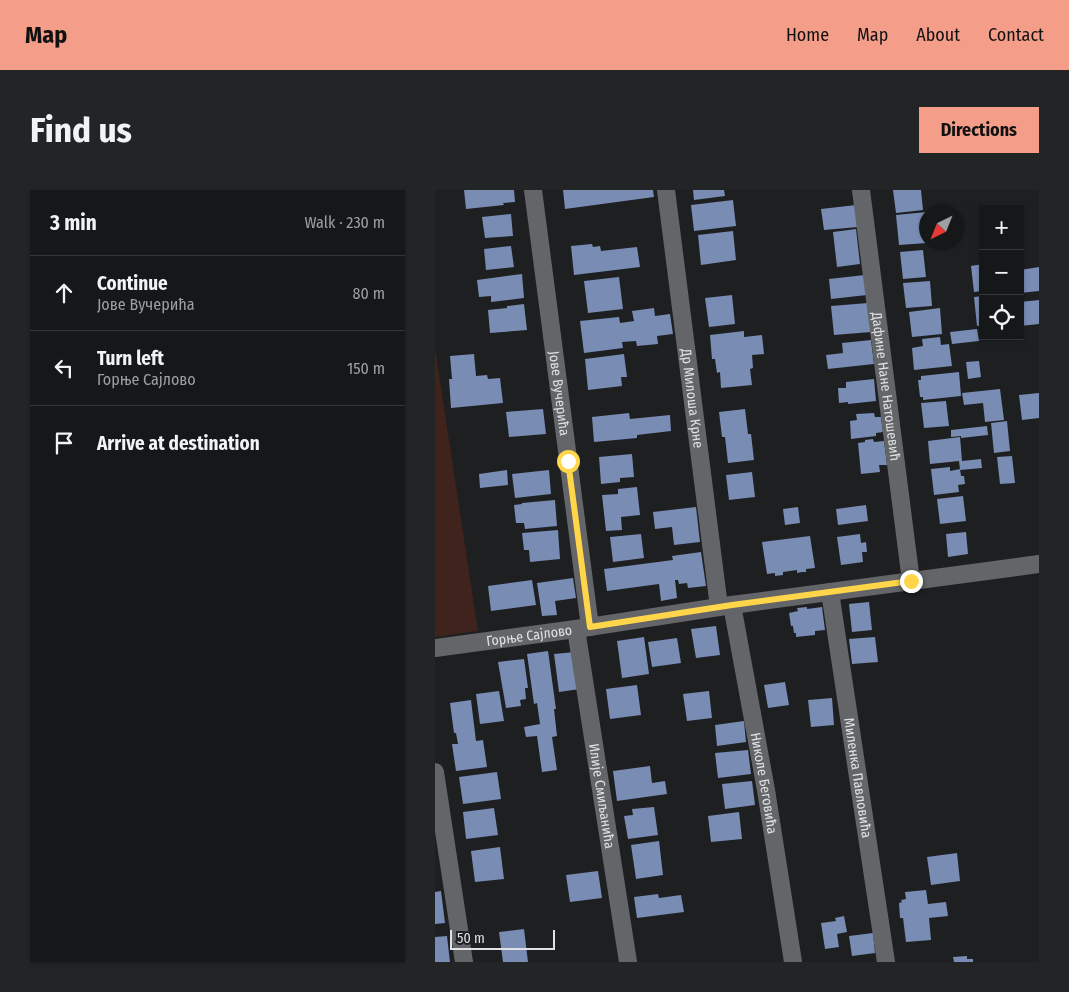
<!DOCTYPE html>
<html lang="en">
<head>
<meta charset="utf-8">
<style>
  body { margin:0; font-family:"Fira Sans Condensed",sans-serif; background:#232426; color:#f1f3f6 }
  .controls { position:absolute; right:15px; top:15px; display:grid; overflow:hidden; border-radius:0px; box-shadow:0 1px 4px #0004 }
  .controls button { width:45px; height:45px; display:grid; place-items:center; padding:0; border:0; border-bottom:1px solid #353638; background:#161719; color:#f1f3f6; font:25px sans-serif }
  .compass { position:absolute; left:484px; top:15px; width:45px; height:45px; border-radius:50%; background:#161719; box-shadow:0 1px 4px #0004; rotate:223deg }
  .scale { position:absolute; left:15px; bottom:12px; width:105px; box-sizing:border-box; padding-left:5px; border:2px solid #e0e1e2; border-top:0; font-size:14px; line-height:18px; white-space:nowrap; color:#e0e1e2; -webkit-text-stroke:4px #1e1f21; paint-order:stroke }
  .stop { position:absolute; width:15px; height:15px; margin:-11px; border:4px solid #ffd54a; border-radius:50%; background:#fff }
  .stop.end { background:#ffd54a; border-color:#fff; box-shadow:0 1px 5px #0008 }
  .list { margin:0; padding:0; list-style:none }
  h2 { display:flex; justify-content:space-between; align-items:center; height:65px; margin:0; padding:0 20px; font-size:21px }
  h2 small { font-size:16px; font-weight:400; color:#9e9fa2 }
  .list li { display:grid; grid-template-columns:32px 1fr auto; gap:15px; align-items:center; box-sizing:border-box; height:75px; padding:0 20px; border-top:1px solid #353638 }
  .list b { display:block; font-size:19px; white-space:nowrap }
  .list p { margin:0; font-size:16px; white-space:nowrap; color:#9e9fa2 }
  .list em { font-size:16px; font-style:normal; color:#9e9fa2 }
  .icon { flex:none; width:28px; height:28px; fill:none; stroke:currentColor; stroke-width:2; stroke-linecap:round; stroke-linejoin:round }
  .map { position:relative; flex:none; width:604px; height:772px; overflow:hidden; border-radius:0px }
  header { display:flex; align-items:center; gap:30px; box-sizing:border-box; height:70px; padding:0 25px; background:#f49e89; color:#111 }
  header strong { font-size:24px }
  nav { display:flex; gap:28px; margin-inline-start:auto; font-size:18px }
  .intro { display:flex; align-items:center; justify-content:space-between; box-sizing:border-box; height:120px; padding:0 30px }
  h1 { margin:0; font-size:35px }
  .button { padding:12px 22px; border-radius:0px; background:#f49e89; color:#111; font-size:18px; font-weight:700 }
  main { display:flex; gap:30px; padding:0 30px }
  aside { flex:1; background:#161719; border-radius:0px; box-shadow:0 1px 4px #0004 }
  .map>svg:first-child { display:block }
</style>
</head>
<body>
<header>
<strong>Map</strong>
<nav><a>Home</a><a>Map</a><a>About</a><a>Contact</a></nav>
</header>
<div class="intro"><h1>Find us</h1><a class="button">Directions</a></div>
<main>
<aside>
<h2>3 min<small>Walk · 230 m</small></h2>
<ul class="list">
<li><svg class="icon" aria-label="ahead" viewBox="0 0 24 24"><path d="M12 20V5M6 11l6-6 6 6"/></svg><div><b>Continue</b><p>Јове Вучерића</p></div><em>80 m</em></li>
<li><svg class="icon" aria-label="left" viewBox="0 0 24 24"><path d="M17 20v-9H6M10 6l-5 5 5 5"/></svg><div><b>Turn left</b><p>Горње Сајлово</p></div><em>150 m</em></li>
<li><svg class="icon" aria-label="arrive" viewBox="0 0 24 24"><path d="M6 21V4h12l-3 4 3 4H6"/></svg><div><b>Arrive at destination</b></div></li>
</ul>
</aside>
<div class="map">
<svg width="604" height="772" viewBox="0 0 604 772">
  <rect width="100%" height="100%" fill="#1e1f21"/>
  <path fill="#3f231c" d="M0,158l43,283 -43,6z"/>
  <path fill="#788cb4" d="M29,0h50l1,12 -12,1 1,2 -38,4z
    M128,0h90l1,7 -89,12z
    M258,0h31l1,6 -31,4z
    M458,0h28l2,20 -27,3z
    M298,10l3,26 -42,5 -3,-26z
    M421,15l2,22 -34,3 -3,-21z
    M492,22v31l-28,2 -3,-30z
    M76,24l2,22 -28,2 -3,-21z
    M421,39l4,35 -23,3 -4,-35z
    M298,41l3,29 -35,5 -3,-30z
    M157,54l1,3 7,-1 1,5 36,-4 3,20 -66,8 -3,-29z
    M76,56l3,21 -28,3 -2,-21z
    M488,60l3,27 -23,2 -3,-27z
    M548,74v27l-9,1 -3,-26z
    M604,77v24l-19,2v-23z
    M87,84l2,24 -33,4v-6l-12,1 -2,-17z
    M430,85l2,20 -36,4 -2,-20z
    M184,87l4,32 -35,4 -4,-32z
    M495,91l2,25 -26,2 -3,-25z
    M297,105l3,29 -26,3 -4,-29z
    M548,106v29l-6,1 -3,-29z
    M604,110v24l-19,2v-24z
    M433,113l3,29 -37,3 -3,-29z
    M89,114l3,26 -37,3 -2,-23 19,-2v-2z
    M219,118l1,8 15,-2 3,20 -16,2 1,8 -21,2 -1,-5 -14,1 1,6 -39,5 -4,-32 39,-4 1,6 14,-2 -2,-10z
    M505,118l2,26 -30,3 -3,-25z
    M542,139l2,12 -27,3 -2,-12z
    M309,141v6l18,-2 2,19 -12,1 1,13 -3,1 2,16 -31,3 -1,-16 -3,1 -2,-14h-3l-2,-24z
    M505,147l1,8 8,-1 3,22 -38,4 -2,-22 11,-2 -1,-7z
    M436,150l3,24 -46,5 -2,-14 17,-2 -1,-10z
    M39,164l2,22 11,-1 1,4 12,-1 3,25 -52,5 -2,-29h3l-2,-23z
    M189,164l3,23h-6l1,9 -34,4 -3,-31z
    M544,171l2,16 -13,2 -2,-17z
    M524,182l2,24 -38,4v-3h-3l-2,-17h3v-4z
    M439,189l2,22 -28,3v-2l-9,1 -1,-15h8v-6z
    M565,199l4,31 -19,2 -2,-19 -19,2 -2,-12z
    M604,203v25l-17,2 -3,-25z
    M511,211l3,25 -25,2 -3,-25z
    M108,219l3,25 -37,3 -3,-25z
    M310,219l3,25h3l3,26 -26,3 -3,-26h-3l-3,-25z
    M194,223l1,6 40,-4 1,16 -34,4v3l-43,4 -2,-25z
    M439,223l1,4h6l2,15 -7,1v3l-25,3 -1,-18 7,-1 -1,-6z
    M572,231l3,30 -16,2 -3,-30z
    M552,236l1,9 -27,3v-2l-10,1v-7z
    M525,247l2,24 19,-2 1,9 -22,2 -1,-9 -29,3 -2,-23z
    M438,249l1,3 10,-1 3,24h-8l1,7 -19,2 -3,-31 7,-1v-2z
    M197,264l2,23 -14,1v4l-19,2 -2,-27z
    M577,266l3,27 -15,1 -3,-27z
    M515,277v4l10,-2 1,7h3l1,8 -7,1 1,7 -25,3 -3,-26z
    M72,280l1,15 -28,3 -1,-14z
    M114,280l2,24 -36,4 -3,-24z
    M317,282l3,25 -26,3 -3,-25z
    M202,297l3,28 -19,2 1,13 -16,1 -4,-36 16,-1v-5z
    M528,306l3,25 -26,3 -3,-25z
    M120,310l2,26 -32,3 -1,-6h-8l-2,-18 8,-1v-1z
    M431,315l2,16 -30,4 -2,-16z
    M261,317l4,35 -26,3 -2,-18 -17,2 -2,-17z
    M363,317l2,16 -15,2 -2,-16z
    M123,340l2,29 -30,3 -1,-12h-5l-2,-17z
    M531,342l2,22 -20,3 -2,-23z
    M206,344l3,24 -31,4 -3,-25z
    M425,344l1,9 5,-1 1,10h-5l1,10 -22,3 -4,-28z
    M375,346l5,32 -9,1v3h-4l-5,1v-3l-14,2v3l-8,1v-3l-8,1 -5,-32z
    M266,362l5,34 -18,2 -1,-5 -8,1 -1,-4h-3l2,18 -16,3 -2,-17 -52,7 -3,-22 69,-9 -1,-4z
    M138,388l3,20 -21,3 2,14 -15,1 -5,-33z
    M97,390l4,25 -45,6 -3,-25z
    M434,412l3,28 -20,2 -3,-28z
    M372,417v2l15,-2 3,23 -10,1v4l-19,2v-4h-2l-1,-7h-2l-2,-13 9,-2 -1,-3z
    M281,436l4,29 -24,3 -5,-29z
    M209,447l5,37 -27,4 -5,-37z
    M440,447l3,25 -26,2 -3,-25z
    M242,448l4,25 -29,4 -4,-25z
    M113,461l8,58h-2l3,27 -5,1 5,33 -15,2 -5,-36 -11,1 -2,-10 16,-3 -3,-21 -3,1 -7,-50z
    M140,462l5,37 -21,3 -5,-38z
    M89,469l4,29h-3l1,11 -6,1 1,6 -15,2 -8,-46z
    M350,492l4,23 -21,3 -4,-23z
    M202,495l4,30 -31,4 -4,-30z
    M64,501l5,30 -24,3 -4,-30z
    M274,501l3,27 -25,3 -4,-27z
    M397,508l2,27 -23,2 -3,-27z
    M36,510l5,41 7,-1 4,27 -31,4 -4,-27h6l-2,-11h-2l-4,-30z
    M309,531l2,21 -29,4 -2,-21z
    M313,560l3,24 -33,4 -3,-25z
    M215,576l2,17 13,-2 2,13 -50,7 -4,-30z
    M62,582l4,27 -38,5 -4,-27z
    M317,591l3,24 -30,4 -3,-25z
    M219,617l4,28 -30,4 -4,-23 9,-1 -1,-6z
    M59,618l4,27 -32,4 -3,-27z
    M304,622l3,27 -31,3 -3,-26z
    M224,651l4,34 -27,4 -5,-34z
    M65,657l4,32 -29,3 -4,-31z
    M522,663l3,28 -29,4 -4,-28z
    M163,681l4,27 -32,4 -4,-27z
    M491,700l2,14 18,-2 2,14 -19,2 2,22 -25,2 -3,-24h-3l-1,-15 3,-1 -1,-2 5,-1 -1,-7z
    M6,701l4,32 -10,1v-32z
    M223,704l1,4 22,-3 3,17 -47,6 -3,-21z
    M409,726l3,16 -10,2 2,13 -14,2 -4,-26 15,-2 -1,-3z
    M89,739l4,33h-25l-4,-30z
    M438,743l2,20 -23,3 -3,-20z
    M12,746l3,26h-15v-25z
    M532,766v3h6v3h-19l-1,-5z"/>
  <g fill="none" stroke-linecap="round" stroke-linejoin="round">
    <g stroke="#646568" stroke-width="18">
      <path id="s1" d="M98,0l57,437"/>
      <path id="s2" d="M231,0l53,417"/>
      <path id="s3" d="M426,0l50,391"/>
      <path id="s4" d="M395,402l56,370"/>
      <path id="s5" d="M297,415l34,185 27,172"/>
      <path id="s6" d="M141,439l52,333"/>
      <path id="s7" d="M0,458l141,-19 156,-24 307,-41"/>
      <path d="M0,582l29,190"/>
    </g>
  </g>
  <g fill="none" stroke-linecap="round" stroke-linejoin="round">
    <path stroke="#ffd54a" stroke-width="6" d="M133,271l22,166 142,-22 179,-24"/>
  </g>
  <g text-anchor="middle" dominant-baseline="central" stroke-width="5" stroke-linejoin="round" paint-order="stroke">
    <g font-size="14" fill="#e0e1e2" stroke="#1e1f21">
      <text stroke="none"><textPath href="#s3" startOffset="198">Дафине Нане Натошевић</textPath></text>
      <text stroke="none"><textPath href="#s1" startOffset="205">Јове Вучерића</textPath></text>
      <text stroke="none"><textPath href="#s2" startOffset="210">Др Милоша Крне</textPath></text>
      <text stroke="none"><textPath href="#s7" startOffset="95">Горње Сајлово</textPath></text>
      <text stroke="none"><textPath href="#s4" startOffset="188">Миленка Павловића</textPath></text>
      <text stroke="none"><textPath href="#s5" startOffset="181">Николе Беговића</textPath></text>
      <text stroke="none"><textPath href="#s6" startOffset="169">Илије Смиљанића</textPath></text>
    </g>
  </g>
</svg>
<div class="controls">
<button>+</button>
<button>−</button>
<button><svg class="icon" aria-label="locate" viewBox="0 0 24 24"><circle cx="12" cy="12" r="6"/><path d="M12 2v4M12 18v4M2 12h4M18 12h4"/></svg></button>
</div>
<svg class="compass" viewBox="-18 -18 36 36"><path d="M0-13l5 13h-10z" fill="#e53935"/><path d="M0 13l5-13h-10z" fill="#9e9fa2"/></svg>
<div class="scale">50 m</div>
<div class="stop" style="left:133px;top:271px"></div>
<div class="stop end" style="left:476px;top:391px"></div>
</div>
</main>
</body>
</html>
